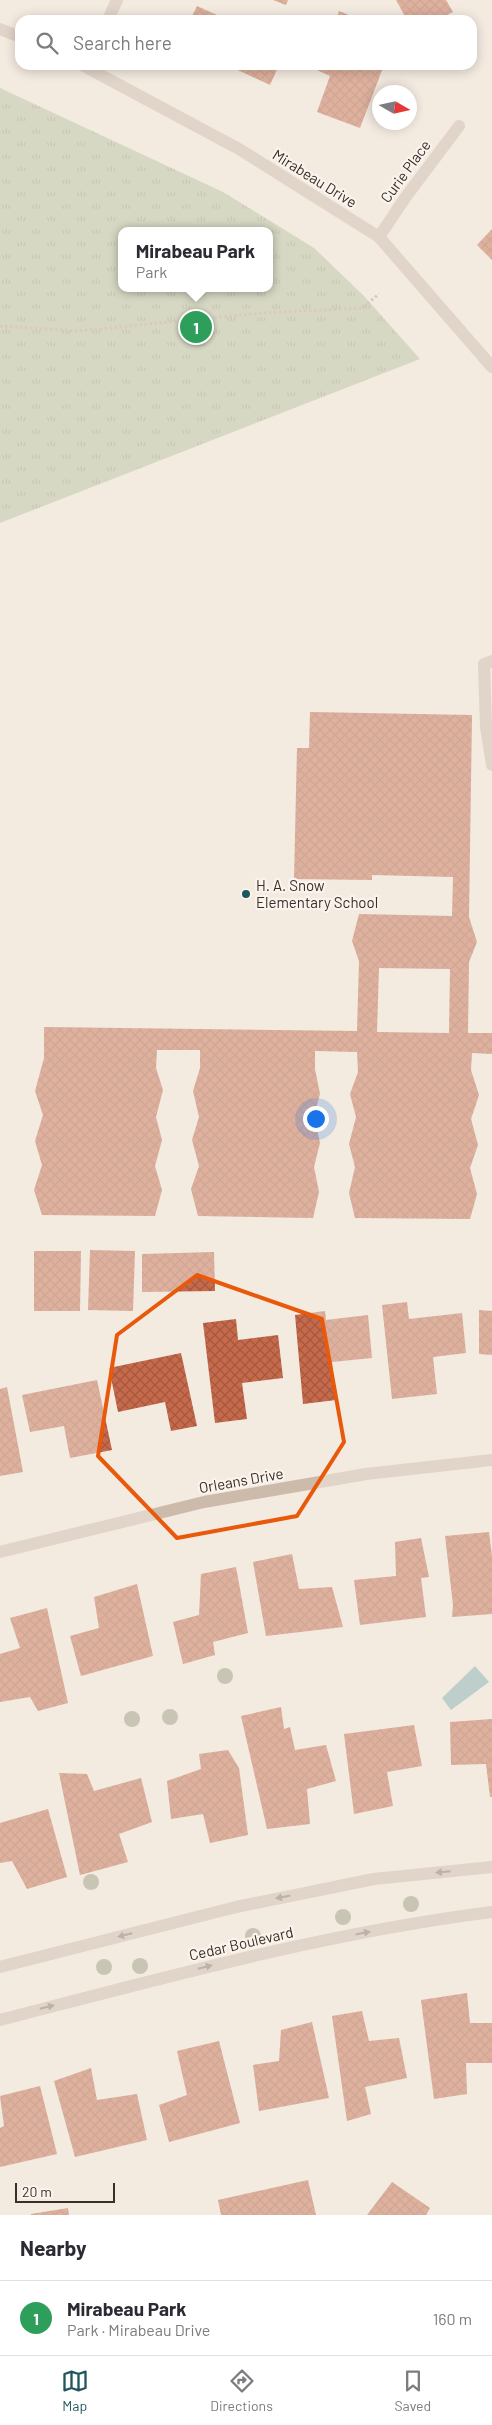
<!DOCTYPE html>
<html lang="en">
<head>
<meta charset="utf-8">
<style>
  body { margin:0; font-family:Barlow,sans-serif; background:#f2f2f3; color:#2b2b33 }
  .compass { position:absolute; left:372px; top:85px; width:45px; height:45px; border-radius:50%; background:#fff; box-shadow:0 2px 12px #0003; rotate:99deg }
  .scale { position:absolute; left:15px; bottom:12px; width:100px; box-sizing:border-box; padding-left:5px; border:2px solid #3a2f2a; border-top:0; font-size:14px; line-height:18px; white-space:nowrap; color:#3a2f2a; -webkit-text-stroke:4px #fbf4ed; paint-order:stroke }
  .you { position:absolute; left:315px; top:1118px; width:18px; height:18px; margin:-12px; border:4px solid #fff; border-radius:50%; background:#1a73e8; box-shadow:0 0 0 8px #1a73e833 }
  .badge { display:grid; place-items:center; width:32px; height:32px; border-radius:50%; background:#1f585c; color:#fff; font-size:16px; font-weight:700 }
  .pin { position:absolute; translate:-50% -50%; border:2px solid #fff; box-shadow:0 1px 5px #0006 }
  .popup { position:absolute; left:118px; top:227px; width:155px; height:65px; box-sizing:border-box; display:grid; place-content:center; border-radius:10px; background:#fff; filter:drop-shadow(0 1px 4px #0005); font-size:16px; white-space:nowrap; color:#7c7c81 }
  .popup b { font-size:19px; color:#2b2b33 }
  .popup::after { content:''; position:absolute; left:50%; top:100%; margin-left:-10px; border:10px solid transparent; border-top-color:#fff }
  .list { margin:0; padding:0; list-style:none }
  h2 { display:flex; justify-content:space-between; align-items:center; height:65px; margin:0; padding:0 20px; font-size:21px }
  h2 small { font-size:16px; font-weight:400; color:#7c7c81 }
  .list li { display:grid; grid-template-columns:32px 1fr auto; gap:15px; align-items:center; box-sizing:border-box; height:75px; padding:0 20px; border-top:1px solid #e1e1e2 }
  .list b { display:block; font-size:19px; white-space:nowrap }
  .list p { margin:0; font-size:16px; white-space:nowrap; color:#7c7c81 }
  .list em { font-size:16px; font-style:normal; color:#7c7c81 }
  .icon { flex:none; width:28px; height:28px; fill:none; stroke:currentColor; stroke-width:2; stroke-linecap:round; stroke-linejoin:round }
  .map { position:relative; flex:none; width:492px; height:2215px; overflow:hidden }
  .search { position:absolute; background:#fff; box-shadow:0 2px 12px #0003; left:15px; right:15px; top:15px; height:55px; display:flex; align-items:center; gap:12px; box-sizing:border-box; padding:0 18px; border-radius:15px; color:#7c7c81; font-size:19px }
  .sheet { height:140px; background:#fff }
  nav { display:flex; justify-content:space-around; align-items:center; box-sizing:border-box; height:70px; border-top:1px solid #e1e1e2; background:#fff; font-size:14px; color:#7c7c81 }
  nav a { display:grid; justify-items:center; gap:2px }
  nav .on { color:#1f585c }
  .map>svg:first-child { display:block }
</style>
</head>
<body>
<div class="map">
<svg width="492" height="2215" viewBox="0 0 492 2215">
  <defs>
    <pattern id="park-tufts" width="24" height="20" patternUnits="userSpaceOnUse" patternTransform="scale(1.25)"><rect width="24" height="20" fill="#b7c39f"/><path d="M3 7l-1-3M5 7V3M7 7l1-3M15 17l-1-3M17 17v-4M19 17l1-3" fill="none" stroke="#969f82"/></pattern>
    <pattern id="building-cross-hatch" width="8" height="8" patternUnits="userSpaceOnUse" patternTransform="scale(1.25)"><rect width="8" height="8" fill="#c76a4b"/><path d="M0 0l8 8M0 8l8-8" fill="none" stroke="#a3583f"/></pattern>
  </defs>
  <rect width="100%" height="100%" fill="#f3eae0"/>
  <path fill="url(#park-tufts)" fill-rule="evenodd" d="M0,88l223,104 91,56 49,47 57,64 -420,164zM122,231h148v57h-148z"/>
  <path fill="#7eaeb1" d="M475,1666l14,16 -38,28 -9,-12z"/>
  <path fill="url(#building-cross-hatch)" fill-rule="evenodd" d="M273,0h15l-2,5z
    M396,0h50l7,12 -16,8h-30z
    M197,6l31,14h-38z
    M339,11l22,9h-25z
    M227,65h52l-9,20z
    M319,65h65l-24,63 -43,-16 13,-36 -13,-6z
    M492,229v31l-15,-15z
    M310,712l162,3 -3,202 8,25 -8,20 -1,71h24v21l-20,-1 -1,17 8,25 -8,24 7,26 -8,23 7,26 -7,25 -115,-1 -6,-25 6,-26 -6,-23 7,-27 -6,-23 8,-22 -1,-20 -42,-1v18l5,25 -6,21 6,28 -6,24 5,25 -6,26 -115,-2 -7,-27 8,-23 -7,-26 7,-23 -6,-26 7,-23v-18h-43l-1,18 7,22 -7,27 6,23 -7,26 7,24 -7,26 -113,-1 -8,-25 8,-25 -7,-24 8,-26 -8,-24 9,-33v-31l313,4 2,-70 -7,-20 7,-27 93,2 1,-39 -81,-2v5l-78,-1 3,-131h12zM379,968l71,1 -1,64 -72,-1z
    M90,1250l45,1 -2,60 -45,-1z
    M34,1251h47l-1,60h-46z
    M214,1252l1,39 -73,1v-38z
    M407,1302l2,17 53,-6 4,40 -33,4 4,37 -45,5 -10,-94z
    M479,1310l13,1v44l-13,-1z
    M325,1311l1,9 42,-5 4,43 -40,4 4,38 -33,4 -8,-89z
    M236,1319l2,21 40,-5 5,43 -41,5 5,36 -32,4 -12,-100z
    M181,1353l16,73 -26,5 -6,-29 -47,10 -9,-44z
    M97,1380l15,70 -42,8 -6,-32 -34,6 -8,-37z
    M7,1387l16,85 -23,4v-87z
    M489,1532l3,24v58l-40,3 1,-12 -8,-69z
    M421,1538l8,39 -8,1 5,39 -66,8 -6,-45 42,-4 -1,-34z
    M292,1554l7,35 33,-2 11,40 -77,9 -13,-74z
    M236,1567l12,66 -35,9 2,13 -32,9 -10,-42 26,-7 2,-41z
    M137,1584l16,72 -72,20 -11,-40 29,-8 -5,-31z
    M47,1608l21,95 -30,8 -8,-14 -30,5v-48l20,-6 -10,-30z
    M281,1707l3,22 6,-2 5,23 31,-5 10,36 -29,8 3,35 -43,5 -26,-113z
    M492,1719v78h-2l-4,-33 -35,1 -1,-43z
    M414,1725l8,41 -35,6 6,34 -39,8 -10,-80z
    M228,1750l11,18 9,67 -38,8 -7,-29 -32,5 -4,-38 34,-12 -2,-15z
    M59,1773l28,1 7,17 47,-13 11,44 -33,12 9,28 -48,13z
    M48,1809l19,68 -40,12 -15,-28 -12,2v-40z
    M467,1993l3,30h22v40h-26l1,31 -33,5 -13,-99z
    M362,2011l7,30 30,-3 8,40 -42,9 6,27 -24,7 -15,-105z
    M312,2022l17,76 -70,13 -6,-46 26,-4 2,-31z
    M219,2041l21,82 -71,19 -10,-37 28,-10 -10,-44z
    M91,2068l6,32 40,-6 10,46 -72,17 -21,-76z
    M40,2086l17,68 -57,13v-39l4,-2 -4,-30z
    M308,2180l8,35h-95l-3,-15z
    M392,2182l38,26 -4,7h-59z
    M68,2208l1,7h-38v-1z"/>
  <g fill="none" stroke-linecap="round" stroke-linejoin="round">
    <path stroke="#b8a495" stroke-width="3" stroke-dasharray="2.5 2.5" stroke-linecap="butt" d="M0,326l78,5 185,-18 99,-5 17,-14"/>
    <path stroke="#ccbaab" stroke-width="12" d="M108,20l9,-20
      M0,29l20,8
      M82,65l157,84 140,88 113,130
      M379,237l26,-39 54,-72
      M492,661l-8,3 2,63 6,38
      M0,1552l204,-50 162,-28 126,-14
      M0,1967l236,-60 138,-28 118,-12
      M0,2020c163,-42 325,-87 492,-108"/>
  </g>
  <g fill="#959a7e">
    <circle cx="225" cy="1676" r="8"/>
    <circle cx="170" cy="1717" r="8"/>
    <circle cx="132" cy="1719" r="8"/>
    <circle cx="91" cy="1882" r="8"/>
    <circle cx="411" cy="1904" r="8"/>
    <circle cx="343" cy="1917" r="8"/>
    <circle cx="253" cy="1936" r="8"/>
    <circle cx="140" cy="1966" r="8"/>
    <circle cx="104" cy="1967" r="8"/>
  </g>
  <defs><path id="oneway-solid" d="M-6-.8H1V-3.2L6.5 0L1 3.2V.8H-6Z" transform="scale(1.25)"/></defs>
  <g fill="#7c6e64">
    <use href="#oneway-solid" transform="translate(443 1872) rotate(175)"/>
    <use href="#oneway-solid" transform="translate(283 1897) rotate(169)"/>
    <use href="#oneway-solid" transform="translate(363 1933) rotate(-11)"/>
    <use href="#oneway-solid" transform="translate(125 1935) rotate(166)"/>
    <use href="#oneway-solid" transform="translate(205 1967) rotate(-14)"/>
    <use href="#oneway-solid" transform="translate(47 2007) rotate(-14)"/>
  </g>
  <path d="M0 0H492V2215H0ZM197,1275l125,44 22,123 -47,74 -120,22 -79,-82 19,-121z" fill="#f3eae0" fill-opacity=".55" fill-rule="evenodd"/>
  <path fill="none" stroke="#e8590c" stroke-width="4" stroke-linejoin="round" d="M197,1275l125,44 22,123 -47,74 -120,22 -79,-82 19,-121z"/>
  <circle fill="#1f585c" stroke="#fbf4ed" stroke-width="2" cx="246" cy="894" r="5"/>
  <g text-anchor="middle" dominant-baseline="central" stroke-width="4.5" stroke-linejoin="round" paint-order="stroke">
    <g font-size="15" fill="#3a2f2a" stroke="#fbf4ed">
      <text transform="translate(405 171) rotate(-54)">Curie Place</text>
      <text transform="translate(315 178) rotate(32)">Mirabeau Drive</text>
      <text transform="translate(241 1480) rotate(-10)">Orleans Drive</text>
      <text transform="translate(241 1943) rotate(-13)">Cedar Boulevard</text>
    </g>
    <g font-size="15" fill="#3a2f2a" stroke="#fbf4ed" text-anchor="start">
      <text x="256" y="885">H. A. Snow<tspan x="256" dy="17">Elementary School</tspan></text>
    </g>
  </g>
</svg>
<svg class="compass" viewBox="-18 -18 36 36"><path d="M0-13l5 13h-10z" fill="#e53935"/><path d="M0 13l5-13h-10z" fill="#7c7c81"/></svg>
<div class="scale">20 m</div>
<div class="you"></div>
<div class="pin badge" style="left:196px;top:327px;background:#2e9e5b">1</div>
<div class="popup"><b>Mirabeau Park</b>Park</div>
<div class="search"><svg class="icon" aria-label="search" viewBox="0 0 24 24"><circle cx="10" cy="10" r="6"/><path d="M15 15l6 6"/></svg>Search here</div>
</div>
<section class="sheet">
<h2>Nearby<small></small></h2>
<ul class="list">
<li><span class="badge" style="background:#2e9e5b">1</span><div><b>Mirabeau Park</b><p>Park · Mirabeau Drive</p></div><em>160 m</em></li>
</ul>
</section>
<nav>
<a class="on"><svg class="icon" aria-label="map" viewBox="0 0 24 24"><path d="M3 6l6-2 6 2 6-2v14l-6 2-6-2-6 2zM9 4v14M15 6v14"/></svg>Map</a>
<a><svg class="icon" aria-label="directions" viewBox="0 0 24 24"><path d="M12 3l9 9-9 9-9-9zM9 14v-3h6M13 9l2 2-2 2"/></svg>Directions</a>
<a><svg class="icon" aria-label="saved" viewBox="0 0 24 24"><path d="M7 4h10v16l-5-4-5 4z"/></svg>Saved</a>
</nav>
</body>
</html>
